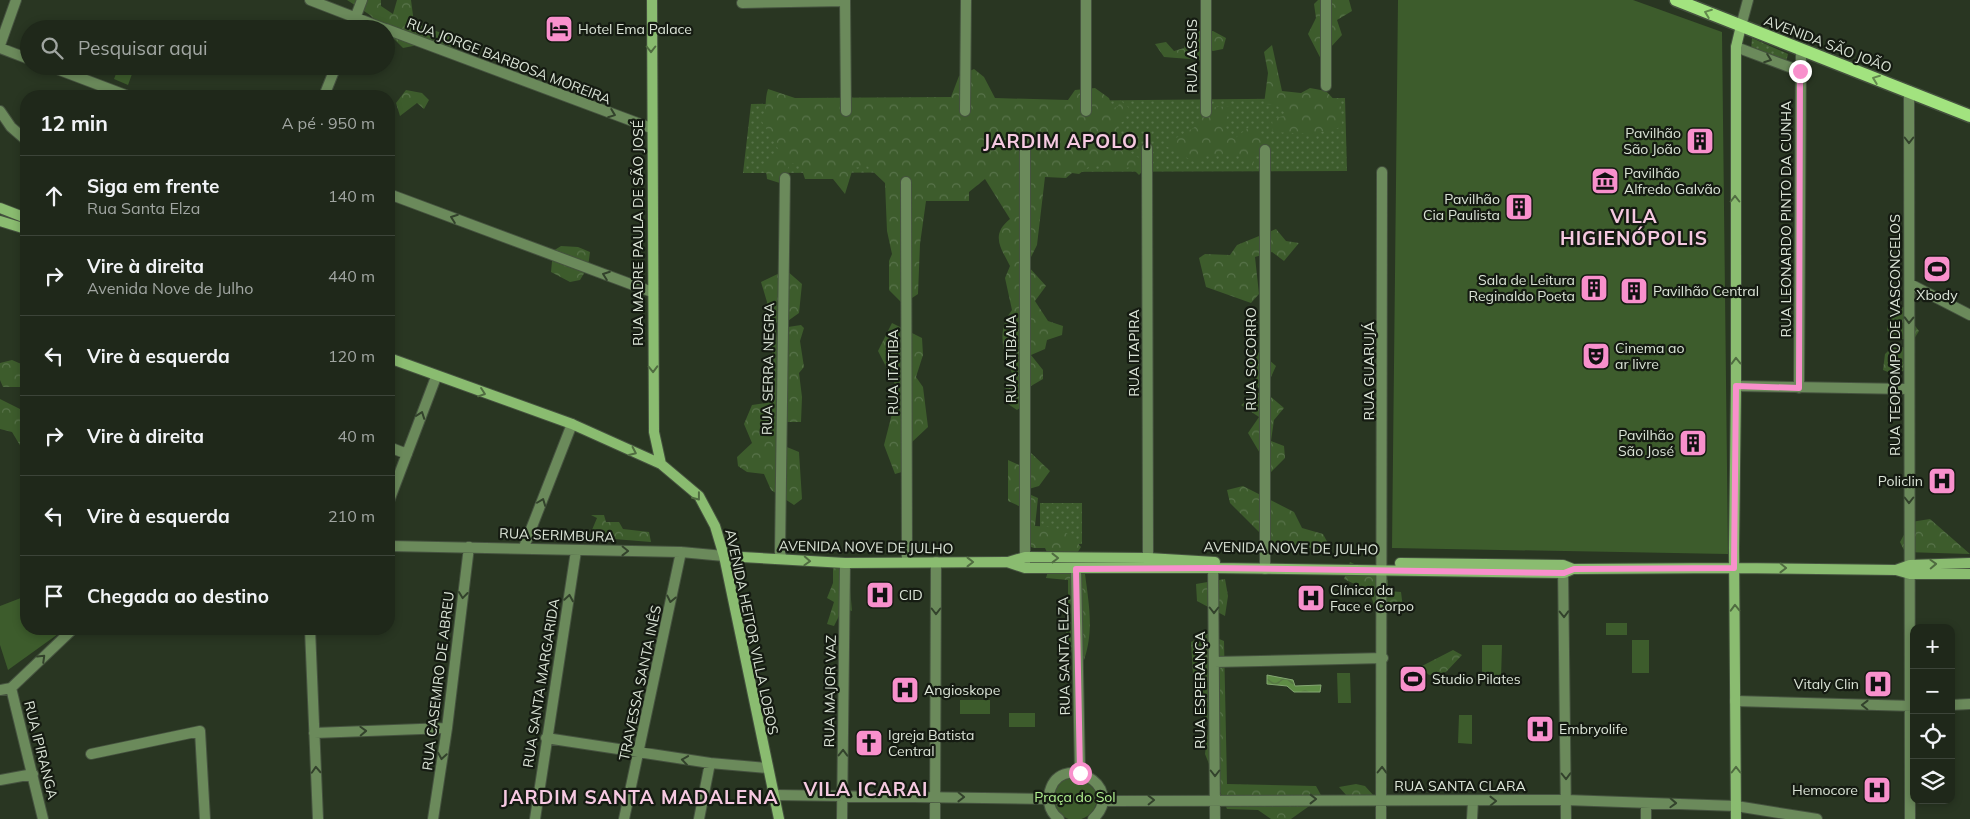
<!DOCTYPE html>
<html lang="pt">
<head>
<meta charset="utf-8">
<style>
  body { margin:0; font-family:Mulish,sans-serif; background:#2c3427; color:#f1f3f6 }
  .controls { position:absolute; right:15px; bottom:15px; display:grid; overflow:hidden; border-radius:10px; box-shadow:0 2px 8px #0003 }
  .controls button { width:45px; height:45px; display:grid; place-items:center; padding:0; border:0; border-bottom:1px solid #3c4439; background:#1f281a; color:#f1f3f6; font:25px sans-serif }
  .stop { position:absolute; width:15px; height:15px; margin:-11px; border:4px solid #f890cc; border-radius:50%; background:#fff }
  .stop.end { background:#f890cc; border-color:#fff; box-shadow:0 1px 5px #0008 }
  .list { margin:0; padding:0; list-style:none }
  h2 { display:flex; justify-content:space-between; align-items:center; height:65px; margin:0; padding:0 20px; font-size:21px }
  h2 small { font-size:16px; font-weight:400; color:#a1a6a2 }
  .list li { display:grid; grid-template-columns:32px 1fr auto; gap:15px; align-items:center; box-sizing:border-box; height:80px; padding:0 20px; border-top:1px solid #3c4439 }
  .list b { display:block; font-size:19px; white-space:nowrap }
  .list p { margin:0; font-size:16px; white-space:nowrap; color:#a1a6a2 }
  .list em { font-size:16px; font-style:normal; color:#a1a6a2 }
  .icon { flex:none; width:28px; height:28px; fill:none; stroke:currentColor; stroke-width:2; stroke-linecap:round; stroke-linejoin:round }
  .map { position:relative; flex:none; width:1970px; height:819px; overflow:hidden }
  .search { position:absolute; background:#1f281a; box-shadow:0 2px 8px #0003; left:20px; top:20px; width:375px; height:55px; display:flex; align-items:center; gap:12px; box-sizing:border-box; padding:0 18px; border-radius:28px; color:#a1a6a2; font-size:19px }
  .panel { position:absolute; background:#1f281a; box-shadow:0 2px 8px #0003; left:20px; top:90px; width:375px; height:545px; border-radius:20px }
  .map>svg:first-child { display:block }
</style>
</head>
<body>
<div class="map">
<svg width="1970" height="819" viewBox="0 0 1970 819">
  <defs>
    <pattern id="grass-dots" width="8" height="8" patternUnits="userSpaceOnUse" patternTransform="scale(1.25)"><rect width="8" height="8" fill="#3d5c2c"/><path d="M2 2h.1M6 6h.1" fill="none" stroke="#58734a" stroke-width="1.8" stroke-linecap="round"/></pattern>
    <pattern id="forest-crowns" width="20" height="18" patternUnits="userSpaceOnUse" patternTransform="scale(1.25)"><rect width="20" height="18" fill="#3d5c2c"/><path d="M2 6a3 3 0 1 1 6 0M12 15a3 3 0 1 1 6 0" fill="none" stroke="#58734a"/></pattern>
    <pattern id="water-waves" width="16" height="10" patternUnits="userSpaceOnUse" patternTransform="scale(1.25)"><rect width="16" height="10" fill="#5f8d46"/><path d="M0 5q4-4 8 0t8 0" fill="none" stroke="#557344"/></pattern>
  </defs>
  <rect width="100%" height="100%" fill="#293622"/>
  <path fill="url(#grass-dots)" d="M1752,38l36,16 -2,8 -35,-12z
    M1345,98l2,73 -604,2 8,-69z
    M1040,503h42v41h-42z"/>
  <path fill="url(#forest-crowns)" d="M347,0h34v6l12,8 4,-14h14l3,23 44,16 -7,13 -23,-9 -25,5 -33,-33z
    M1318,0h31l3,11 -15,9 5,15 -12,13 -5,19 -17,-33 8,-16 -2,-14z
    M1194,31h19l13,7 -3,11 -10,2 -9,-3 -2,12 -38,-3 -9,-13 11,-2 8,9 10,-3 3,-9 -2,-7z
    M1272,45l10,46 19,2 9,-5 16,3 15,16 1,20 -29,7 -40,-2 -1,-13 15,-4 -11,-10 -12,-1 4,-31 -4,-21z
    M974,69l10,8 11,21 73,2 7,-10 20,-2 14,10 4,10 5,-1 2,-7 9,8 -5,13 -7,4c4,15 9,31 27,34l1,9 -6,7 -8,-8 -23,4 -4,-6h-13l-12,9 -7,-1 -6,5 -21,-1 -8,68 -10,20 19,21 -11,15 13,20 15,5 -1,9 -15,5 -2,9 -14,6 12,15v9l-12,7 -2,16 -12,8 -9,-6 -3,-19 7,-12c-9,-22 -16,-42 0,-63l-7,-32 5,-12c-9,-18 -20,-31 0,-47l-25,-40 -16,13v9h-43l-6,43 -2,50 -9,6 -8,2 -12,-12v-29l3,-7 -5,-23 -2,-48 -18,-17 -14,2 -8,26 -12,-15h-28l-6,-18 -10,4 -6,19 -16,-5 -2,-17 15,-10 -19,-32c7,-13 3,-19 7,-31l27,9 156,-1 8,-21z
    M406,90l16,3 7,7 -5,9 -7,-6 -17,13 -4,-13z
    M1230,106l-6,23 10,10 15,-12 14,8 4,12 -13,6 -1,13 -13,-11 -33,-1 -9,10 -34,-19 31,-18 13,-19z
    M1276,229l10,12 13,2 -15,18 -12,-9 -17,5 4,37 -8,9 -45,-16 -7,-29 6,-4 25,1 7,-10z
    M561,246l17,1 12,5 -2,15 -8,13 -10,2 -19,-10 2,-21z
    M786,270l16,14 -3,29 -14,10 -21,-1 3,-20 -6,-20z
    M1899,306l9,2 1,10 10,13 -5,8h-20l-7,-9 2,-11z
    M892,323l30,15 1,17 -7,22 7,10 5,40 -17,16 1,26 -17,5 -11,-29 14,-55 -20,-39z
    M801,325l3,3 -4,13 4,26 -5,6 3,24 -1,25h-20l1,23 17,7 3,47 -8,6 -23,-15 -7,-16 -17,-2 -9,-6 -1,-9 15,-14 -8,-19 8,-19 22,-3v-40l-6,-29 8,-4 1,10 5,1 6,-13z
    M1892,347h11l5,7 -2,16 -13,4 -10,-4 2,-16z
    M1260,352l16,14 -5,11v20l13,11 -10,12 -3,21 13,5 1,12 -14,14 -23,-39 11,-16 -18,-12 19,-13 -13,-36z
    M12,360l14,6v21h-23l-3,-7v-17z
    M0,399l26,13v35h-5l-9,-15 -12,-3z
    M1031,453l19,18 -11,15 -17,5 16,7 -3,28c22,1 32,3 46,21l-10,16 14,11c4,31 9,56 -1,86l-11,-3 -6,-23 -6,-13 7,-3v-38l-22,-2 5,-17 -6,-13h-11l-12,-4 -3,-12 2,-25 -13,-6v-41l20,9z
    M1243,486l51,26 8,16 21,6 8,15 -57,-2 -44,-44 -3,-13z
    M591,515h13l2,7h13l4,7 26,3 2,10 -62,-5 8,-19z
    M1930,519l40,35 -65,-2 -5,-10 11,-20z
    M1350,562l38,18v11l13,1 2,16 -27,2 -7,-19 -25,-12z
    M838,566l11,11 3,34 -9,-3 -9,18 -7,-2 7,-22 -7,-4 6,-15v-15z
    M1225,579l3,17 -3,20 -28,-15 -1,-17z
    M1207,634l17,7 3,143 89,2 6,11 -31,22h-20l-13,-9 -31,-1 -22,-55 4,-33 -14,-14 -4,-65z
    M1453,650l9,5 -16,17 -17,3 -9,-8z
    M1356,784l9,2 9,10h-27l-8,-9z"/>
  <path fill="#3d5c2c" d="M1398,0h235l89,32 6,522 -336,-6z
    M119,66h16l-7,19 -14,-6z
    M26,596v33h39l-57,41 -8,-25v-39z
    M1606,623h21v12h-21z
    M1632,640h17v33h-17z
    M1482,645h20l-1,35h-19z
    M1337,673h13l1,30h-13z
    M960,700h30v14h-30z
    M1009,713h26v14h-26z
    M1459,715h13v29l-14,-1z
    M1053 798a22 22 0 1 1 44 0a22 22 0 1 1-44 0Z"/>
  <path fill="url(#water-waves)" stroke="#84a772" d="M1267,675l26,5 2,6 26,-1 -1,7h-26l-7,-6 -20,-2z"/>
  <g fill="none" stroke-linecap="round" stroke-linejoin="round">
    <defs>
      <path id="street" d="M310,0l75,29
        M845,0l1,111
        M1086,0v111
        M1206,0v112
        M1326,0v86
        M742,3l103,-2
        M1741,26l7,-26
        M351,29l11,-29
        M386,29l265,99
        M0,45l16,-45
        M1736,47l64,24
        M0,48l29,11
        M49,66l79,30
        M1909,91l1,728
        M324,96l12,-30
        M0,111l11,16 15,13
        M965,111l1,-111
        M1147,148l1,410
        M1025,149v415
        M1265,150v419
        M906,182l1,380
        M389,194l263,98
        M1910,284l60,31
        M1736,386l172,3
        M1799,388l2,-337
        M389,447l18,7
        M389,501l47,-124
        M389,546l292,6 43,4
        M524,547l48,-123
        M782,559l-2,-6 5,-375
        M1213,562l2,257
        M1563,566l3,253
        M1076,569l4,204
        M310,629l8,190
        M1214,662l169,-4
        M11,688l32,131
        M11,688l62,-59
        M0,690l11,-2
        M1735,701l179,5
        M1951,705l19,-1
        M314,733l133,-5
        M546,738l164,25 58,5
        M91,754l109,-23 5,88
        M0,780l33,-6
        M774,795l275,4
        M1102,801l464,-1 170,6 81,13
        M1646,803v16
        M433,819l14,-91 22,-181
        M535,819l41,-268
        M624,819l57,-267
        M699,819l11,-56
        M842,819l3,-256
        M935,819l1,-257
        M1059,819c-8,-6 -11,-15 -10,-24 8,-47 80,-10 44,24
        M1381,819l1,-647
        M1472,819l1,-18"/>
      <path id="secondary" d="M652,0l2,432 7,32
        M0,208l26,10
        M0,221l26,8
        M389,358l183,66 89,40 38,32 16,30 9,30 55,263
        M724,556l121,7 162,-1 18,6h188l351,5 9,-4 161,-1 162,2 14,4h60
        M1008,562l17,-5 123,1 67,4
        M1400,563l163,2 10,4
        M1896,570l14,-5 60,-2
        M1736,819l-2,-271 2,-162v-339l5,-21"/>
      <path id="primary" d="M1676,0l294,116"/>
    </defs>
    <use href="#street" stroke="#45523f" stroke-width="12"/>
    <use href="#secondary" stroke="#45523f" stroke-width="12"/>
    <use href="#primary" stroke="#45523f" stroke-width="15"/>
    <use href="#street" stroke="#6b8a5b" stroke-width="10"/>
    <use href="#secondary" stroke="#8abc70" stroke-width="10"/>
    <use href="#primary" stroke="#a2e37f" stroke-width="12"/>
  </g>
  <defs><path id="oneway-chevron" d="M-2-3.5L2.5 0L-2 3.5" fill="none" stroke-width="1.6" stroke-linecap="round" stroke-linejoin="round" transform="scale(1.25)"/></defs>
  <g stroke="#63894e">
    <use href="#oneway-chevron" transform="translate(1708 13) rotate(-159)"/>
    <use href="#oneway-chevron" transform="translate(1876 79) rotate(-159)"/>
  </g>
  <g stroke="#506c41">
    <use href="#oneway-chevron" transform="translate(651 49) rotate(90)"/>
    <use href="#oneway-chevron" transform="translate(1735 199) rotate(-90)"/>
    <use href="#oneway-chevron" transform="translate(1736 361) rotate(-91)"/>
    <use href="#oneway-chevron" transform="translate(653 369) rotate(89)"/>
    <use href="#oneway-chevron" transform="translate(482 393) rotate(19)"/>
    <use href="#oneway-chevron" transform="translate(633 452) rotate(25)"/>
    <use href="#oneway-chevron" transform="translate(697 497) rotate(52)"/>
    <use href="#oneway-chevron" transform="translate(1055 558)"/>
    <use href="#oneway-chevron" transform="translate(807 561) rotate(3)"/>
    <use href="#oneway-chevron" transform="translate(970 562)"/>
    <use href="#oneway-chevron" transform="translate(1933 564) rotate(-2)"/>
    <use href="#oneway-chevron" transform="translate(1783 568) rotate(1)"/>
    <use href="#oneway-chevron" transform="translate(1735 608) rotate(-91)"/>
    <use href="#oneway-chevron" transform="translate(1736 770) rotate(-90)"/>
  </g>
  <g stroke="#33422c">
    <use href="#oneway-chevron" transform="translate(1768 59) rotate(20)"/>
    <use href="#oneway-chevron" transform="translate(612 114) rotate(21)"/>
    <use href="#oneway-chevron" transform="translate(1909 140) rotate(90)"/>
    <use href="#oneway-chevron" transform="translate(454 218) rotate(-160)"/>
    <use href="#oneway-chevron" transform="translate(606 275) rotate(-160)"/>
    <use href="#oneway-chevron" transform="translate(1909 320) rotate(91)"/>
    <use href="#oneway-chevron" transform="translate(421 415) rotate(-70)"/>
    <use href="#oneway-chevron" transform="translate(1909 500) rotate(90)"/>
    <use href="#oneway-chevron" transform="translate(542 502) rotate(-69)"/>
    <use href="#oneway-chevron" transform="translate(625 551) rotate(1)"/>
    <use href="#oneway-chevron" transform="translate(463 595) rotate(97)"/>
    <use href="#oneway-chevron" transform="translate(569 598) rotate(-81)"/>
    <use href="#oneway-chevron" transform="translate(671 599) rotate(102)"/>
    <use href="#oneway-chevron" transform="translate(1214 610) rotate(90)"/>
    <use href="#oneway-chevron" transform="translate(936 611) rotate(90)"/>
    <use href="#oneway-chevron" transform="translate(1564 614) rotate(89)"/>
    <use href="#oneway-chevron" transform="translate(42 658) rotate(-44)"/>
    <use href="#oneway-chevron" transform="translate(1865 705) rotate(-179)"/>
    <use href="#oneway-chevron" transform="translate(363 731) rotate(-2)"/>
    <use href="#oneway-chevron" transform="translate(843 753) rotate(-89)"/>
    <use href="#oneway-chevron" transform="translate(442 756) rotate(99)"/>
    <use href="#oneway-chevron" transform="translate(685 760) rotate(-172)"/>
    <use href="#oneway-chevron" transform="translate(316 770) rotate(-93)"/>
    <use href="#oneway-chevron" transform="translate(1382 770) rotate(-89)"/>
    <use href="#oneway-chevron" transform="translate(1215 773) rotate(90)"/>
    <use href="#oneway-chevron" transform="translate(1566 776) rotate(89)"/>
    <use href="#oneway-chevron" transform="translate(961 797) rotate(1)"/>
    <use href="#oneway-chevron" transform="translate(1313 799)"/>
    <use href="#oneway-chevron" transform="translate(1151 800) rotate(-1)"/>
    <use href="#oneway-chevron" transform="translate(1493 801) rotate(-1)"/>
    <use href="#oneway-chevron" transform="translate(1673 803) rotate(2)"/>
  </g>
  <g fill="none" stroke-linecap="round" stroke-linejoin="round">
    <path stroke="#f890cc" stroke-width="6" d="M1080,773l-4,-204 137,-1 351,5 10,-4 160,-1 2,-182 63,2 1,-317"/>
  </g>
  <defs>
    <symbol id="hotel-square" viewBox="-11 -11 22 22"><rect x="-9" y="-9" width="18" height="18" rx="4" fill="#f890cc" stroke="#151b12"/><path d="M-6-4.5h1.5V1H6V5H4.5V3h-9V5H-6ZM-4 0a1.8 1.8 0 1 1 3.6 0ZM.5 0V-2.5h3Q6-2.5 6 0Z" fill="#111"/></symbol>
    <symbol id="building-square" viewBox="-11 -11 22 22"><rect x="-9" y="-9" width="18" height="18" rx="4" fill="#f890cc" stroke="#151b12"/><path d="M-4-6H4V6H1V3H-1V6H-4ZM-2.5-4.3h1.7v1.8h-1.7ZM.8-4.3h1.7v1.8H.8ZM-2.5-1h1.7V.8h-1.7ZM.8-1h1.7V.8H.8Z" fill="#111"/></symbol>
    <symbol id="museum-square" viewBox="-11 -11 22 22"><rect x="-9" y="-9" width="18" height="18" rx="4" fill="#f890cc" stroke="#151b12"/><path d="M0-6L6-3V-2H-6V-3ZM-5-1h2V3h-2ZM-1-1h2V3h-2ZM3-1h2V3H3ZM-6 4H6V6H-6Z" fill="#111"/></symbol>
    <symbol id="stadium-square" viewBox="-11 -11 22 22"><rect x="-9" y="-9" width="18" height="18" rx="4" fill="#f890cc" stroke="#151b12"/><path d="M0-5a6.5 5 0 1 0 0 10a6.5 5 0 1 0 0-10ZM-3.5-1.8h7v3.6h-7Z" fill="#111"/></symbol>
    <symbol id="theatre-square" viewBox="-11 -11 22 22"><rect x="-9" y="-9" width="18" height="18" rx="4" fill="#f890cc" stroke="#151b12"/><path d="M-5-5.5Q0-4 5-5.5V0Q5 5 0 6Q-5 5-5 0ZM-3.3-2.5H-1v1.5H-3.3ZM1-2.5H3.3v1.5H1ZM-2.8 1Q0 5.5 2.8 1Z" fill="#111"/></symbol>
    <symbol id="hospital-square" viewBox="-11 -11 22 22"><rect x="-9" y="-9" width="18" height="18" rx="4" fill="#f890cc" stroke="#151b12"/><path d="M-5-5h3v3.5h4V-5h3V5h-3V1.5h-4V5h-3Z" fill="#111"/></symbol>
    <symbol id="church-square" viewBox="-11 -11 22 22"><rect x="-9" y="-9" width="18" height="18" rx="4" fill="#f890cc" stroke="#151b12"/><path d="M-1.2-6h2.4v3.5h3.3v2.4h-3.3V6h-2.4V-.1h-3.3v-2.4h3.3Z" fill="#111"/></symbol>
  </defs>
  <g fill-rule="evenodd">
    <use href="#hotel-square" x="543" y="13" width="32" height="32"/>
    <use href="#building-square" x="1684" y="125" width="32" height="32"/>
    <use href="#museum-square" x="1589" y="165" width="32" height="32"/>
    <use href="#building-square" x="1503" y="191" width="32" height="32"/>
    <use href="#stadium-square" x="1921" y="253" width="32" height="32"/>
    <use href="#building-square" x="1578" y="272" width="32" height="32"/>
    <use href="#building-square" x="1618" y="275" width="32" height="32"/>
    <use href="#theatre-square" x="1580" y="340" width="32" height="32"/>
    <use href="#building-square" x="1677" y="427" width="32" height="32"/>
    <use href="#hospital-square" x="1926" y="465" width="32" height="32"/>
    <use href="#hospital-square" x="864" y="579" width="32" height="32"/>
    <use href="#hospital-square" x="1295" y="582" width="32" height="32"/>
    <use href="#stadium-square" x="1397" y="663" width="32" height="32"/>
    <use href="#hospital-square" x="1862" y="668" width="32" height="32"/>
    <use href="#hospital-square" x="889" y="674" width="32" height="32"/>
    <use href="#hospital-square" x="1524" y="713" width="32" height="32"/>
    <use href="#church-square" x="853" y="727" width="32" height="32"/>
    <use href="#hospital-square" x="1861" y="774" width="32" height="32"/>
  </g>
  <g text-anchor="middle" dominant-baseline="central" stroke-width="4.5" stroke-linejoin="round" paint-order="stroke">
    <g font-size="14" fill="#dbe4d7" stroke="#151b12" text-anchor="start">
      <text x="578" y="29">Hotel Ema Palace</text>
      <text x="1681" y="133" text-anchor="end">Pavilhão<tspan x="1681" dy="16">São João</tspan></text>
      <text x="1624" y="173">Pavilhão<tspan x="1624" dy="16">Alfredo Galvão</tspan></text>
      <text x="1500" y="199" text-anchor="end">Pavilhão<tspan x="1500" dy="16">Cia Paulista</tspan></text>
      <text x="1575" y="280" text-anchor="end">Sala de Leitura<tspan x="1575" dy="16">Reginaldo Poeta</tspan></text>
      <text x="1653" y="291">Pavilhão Central</text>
      <text x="1937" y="295" text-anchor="middle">Xbody</text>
      <text x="1615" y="348">Cinema ao<tspan x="1615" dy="16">ar livre</tspan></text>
      <text x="1674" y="435" text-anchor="end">Pavilhão<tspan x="1674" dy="16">São José</tspan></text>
      <text x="1923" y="481" text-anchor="end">Policlin</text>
      <text x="1330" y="590">Clínica da<tspan x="1330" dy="16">Face e Corpo</tspan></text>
      <text x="899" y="595">CID</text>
      <text x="1432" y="679">Studio Pilates</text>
      <text x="1859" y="684" text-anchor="end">Vitaly Clin</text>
      <text x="924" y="690">Angioskope</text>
      <text x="1559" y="729">Embryolife</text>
      <text x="888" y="735">Igreja Batista<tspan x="888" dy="16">Central</tspan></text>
      <text x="1858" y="790" text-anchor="end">Hemocore</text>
    </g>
    <g font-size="14" fill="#dbe4d7" stroke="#151b12">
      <text transform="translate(1828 44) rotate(21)">AVENIDA SÃO JOÃO</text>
      <text transform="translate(1192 56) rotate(-90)">RUA ASSIS</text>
      <text transform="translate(509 61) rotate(21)">RUA JORGE BARBOSA MOREIRA</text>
      <text transform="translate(1786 219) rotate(-90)">RUA LEONARDO PINTO DA CUNHA</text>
      <text transform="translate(638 233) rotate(-90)">RUA MADRE PAULA DE SÃO JOSÉ</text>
      <text transform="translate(1895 335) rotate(-90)">RUA TEOPOMPO DE VASCONCELOS</text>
      <text transform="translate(1134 353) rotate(-90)">RUA ITAPIRA</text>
      <text transform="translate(1011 359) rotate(-90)">RUA ATIBAIA</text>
      <text transform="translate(1251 359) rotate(-90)">RUA SOCORRO</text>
      <text transform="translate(768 369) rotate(-89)">RUA SERRA NEGRA</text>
      <text transform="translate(1369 371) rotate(-90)">RUA GUARUJÁ</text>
      <text transform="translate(893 372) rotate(-90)">RUA ITATIBA</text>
      <text transform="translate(557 535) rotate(2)">RUA SERIMBURA</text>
      <text transform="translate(866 547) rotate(1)">AVENIDA NOVE DE JULHO</text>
      <text transform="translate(1291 548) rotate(1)">AVENIDA NOVE DE JULHO</text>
      <text transform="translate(752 632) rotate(78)">AVENIDA HEITOR VILLA LOBOS</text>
      <text transform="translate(1064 656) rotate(-91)">RUA SANTA ELZA</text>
      <text transform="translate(438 681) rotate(-83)">RUA CASEMIRO DE ABREU</text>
      <text transform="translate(541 683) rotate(-81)">RUA SANTA MARGARIDA</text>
      <text transform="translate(640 683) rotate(-78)">TRAVESSA SANTA INÊS</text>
      <text transform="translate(1200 690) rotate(-90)">RUA ESPERANÇA</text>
      <text transform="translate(830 691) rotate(-89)">RUA MAJOR VAZ</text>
      <text transform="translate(41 750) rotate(76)">RUA IPIRANGA</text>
      <text x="1460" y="786">RUA SANTA CLARA</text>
    </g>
    <g font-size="14" fill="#b2f291" stroke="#151b12">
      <text x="1075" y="797">Praça do Sol</text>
    </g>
    <g font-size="19" font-weight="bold" letter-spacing="1" fill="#f6c9e1" stroke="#151b12">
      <text x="1067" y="141">JARDIM APOLO I</text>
      <text x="1634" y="216">VILA<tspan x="1634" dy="22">HIGIENÓPOLIS</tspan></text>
      <text x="866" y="789">VILA ICARAI</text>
      <text x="640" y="797">JARDIM SANTA MADALENA</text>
    </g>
  </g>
</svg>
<div class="controls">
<button>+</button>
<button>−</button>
<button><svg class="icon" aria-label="locate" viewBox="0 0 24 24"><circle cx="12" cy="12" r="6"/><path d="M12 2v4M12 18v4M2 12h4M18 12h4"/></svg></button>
<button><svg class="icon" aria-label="layers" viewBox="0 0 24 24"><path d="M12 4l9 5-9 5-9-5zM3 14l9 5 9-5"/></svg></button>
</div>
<div class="stop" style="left:1080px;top:773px"></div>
<div class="stop end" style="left:1800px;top:71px"></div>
<div class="search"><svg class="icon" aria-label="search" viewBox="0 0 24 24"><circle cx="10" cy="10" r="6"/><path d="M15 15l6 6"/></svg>Pesquisar aqui</div>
<section class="panel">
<h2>12 min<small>A pé · 950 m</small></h2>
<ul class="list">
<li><svg class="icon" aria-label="ahead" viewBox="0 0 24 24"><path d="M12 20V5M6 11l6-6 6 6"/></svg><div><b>Siga em frente</b><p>Rua Santa Elza</p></div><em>140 m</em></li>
<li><svg class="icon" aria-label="right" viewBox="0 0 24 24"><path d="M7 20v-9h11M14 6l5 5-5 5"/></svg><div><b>Vire à direita</b><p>Avenida Nove de Julho</p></div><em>440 m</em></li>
<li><svg class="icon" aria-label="left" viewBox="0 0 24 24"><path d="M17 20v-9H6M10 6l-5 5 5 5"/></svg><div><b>Vire à esquerda</b></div><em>120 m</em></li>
<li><svg class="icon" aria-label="right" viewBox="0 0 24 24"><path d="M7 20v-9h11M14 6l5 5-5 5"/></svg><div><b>Vire à direita</b></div><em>40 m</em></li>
<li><svg class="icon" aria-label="left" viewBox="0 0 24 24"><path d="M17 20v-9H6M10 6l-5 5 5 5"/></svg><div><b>Vire à esquerda</b></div><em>210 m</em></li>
<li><svg class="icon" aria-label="arrive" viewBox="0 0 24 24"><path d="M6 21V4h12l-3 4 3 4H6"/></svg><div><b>Chegada ao destino</b></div></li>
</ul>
</section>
</div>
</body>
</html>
